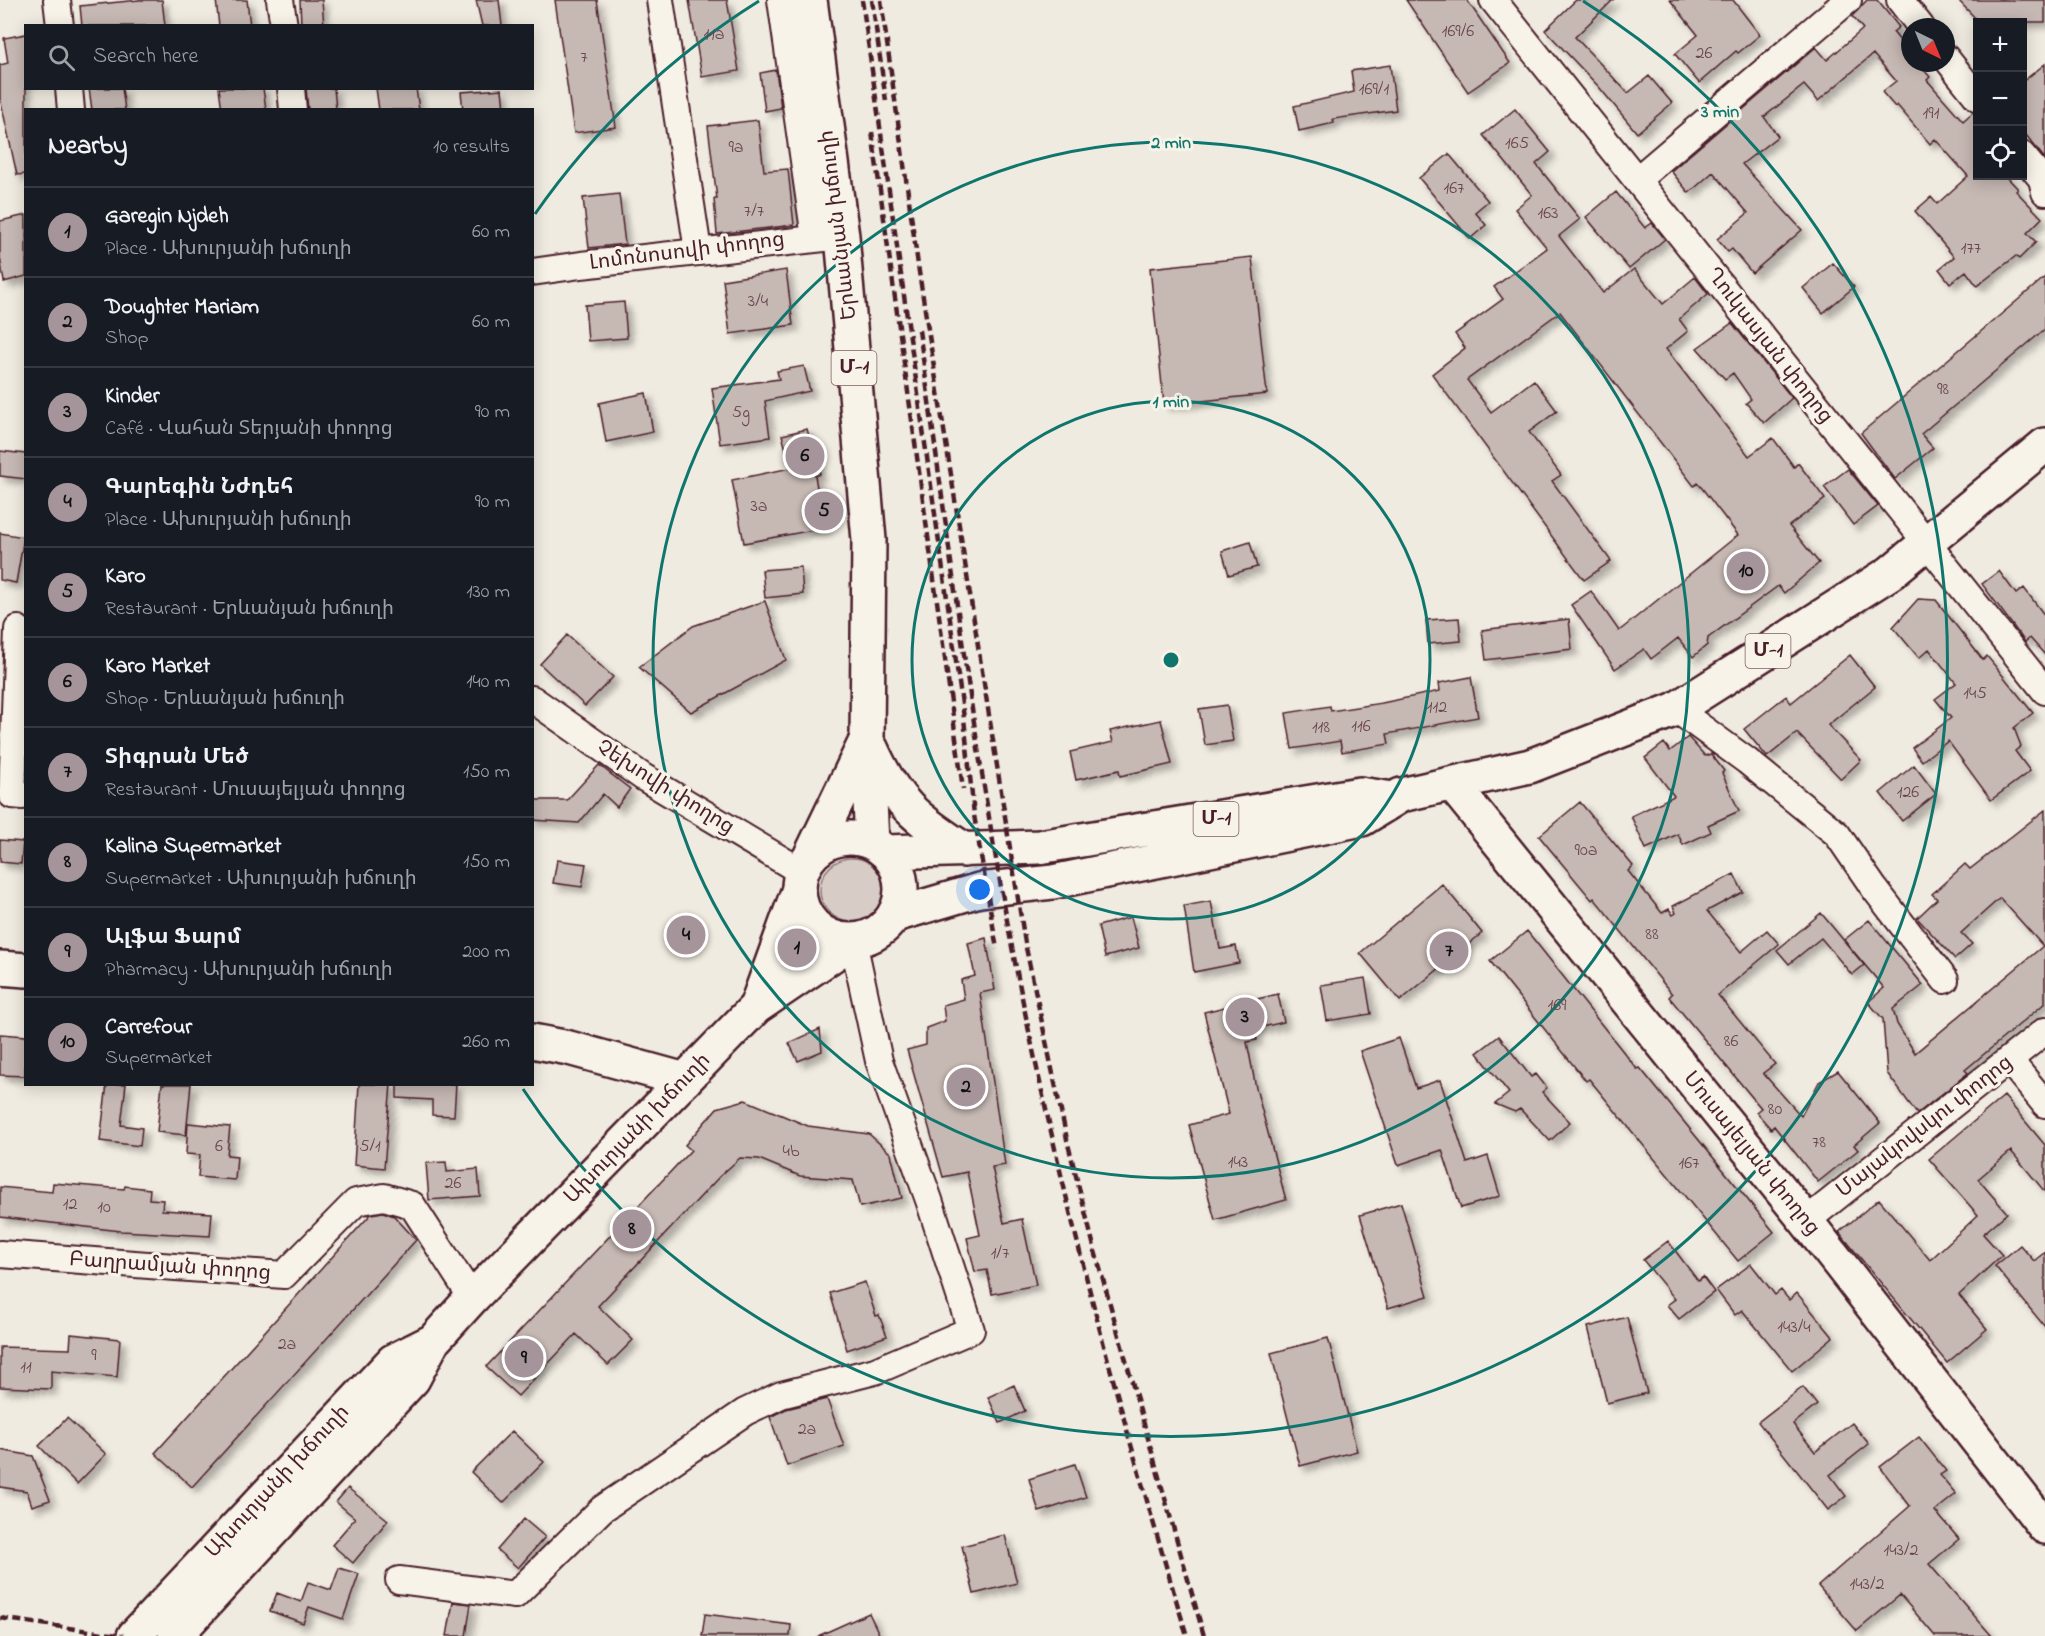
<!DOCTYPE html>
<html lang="en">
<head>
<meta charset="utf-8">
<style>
  body { margin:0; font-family:"Indie Flower","Noto Sans Armenian",sans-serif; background:#242831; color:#f1f3f6 }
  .controls { position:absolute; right:18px; top:18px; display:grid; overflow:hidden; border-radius:0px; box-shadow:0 3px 15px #0003 }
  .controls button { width:54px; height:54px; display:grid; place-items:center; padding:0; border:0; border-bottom:2px solid #363941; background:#171b24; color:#f1f3f6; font:30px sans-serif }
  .compass { position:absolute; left:1901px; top:18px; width:54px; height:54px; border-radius:50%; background:#171b24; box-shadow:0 3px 15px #0003; rotate:137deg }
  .you { position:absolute; left:980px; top:890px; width:21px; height:21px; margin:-15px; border:4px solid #fff; border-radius:50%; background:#1a73e8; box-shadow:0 0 0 9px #1a73e833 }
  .badge { display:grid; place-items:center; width:39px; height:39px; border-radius:50%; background:#a6949b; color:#111; font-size:20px; font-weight:700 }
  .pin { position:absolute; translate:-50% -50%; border:3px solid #fff; box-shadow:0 2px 6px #0006 }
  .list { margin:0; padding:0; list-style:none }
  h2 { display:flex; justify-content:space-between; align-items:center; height:78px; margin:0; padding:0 24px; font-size:26px }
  h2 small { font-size:20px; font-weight:400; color:#9ea1a6 }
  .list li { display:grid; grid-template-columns:39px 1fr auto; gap:18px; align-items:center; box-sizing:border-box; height:90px; padding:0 24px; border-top:2px solid #363941 }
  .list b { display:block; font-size:22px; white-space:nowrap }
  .list p { margin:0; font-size:20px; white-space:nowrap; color:#9ea1a6 }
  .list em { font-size:20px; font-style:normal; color:#9ea1a6 }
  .icon { flex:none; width:33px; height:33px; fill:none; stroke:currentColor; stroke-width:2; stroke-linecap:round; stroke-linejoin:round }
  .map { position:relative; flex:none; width:2045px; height:1636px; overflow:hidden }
  .search { position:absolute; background:#171b24; box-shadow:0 3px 15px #0003; left:24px; top:24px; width:510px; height:66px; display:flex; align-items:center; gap:15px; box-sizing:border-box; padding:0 21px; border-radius:0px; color:#9ea1a6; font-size:22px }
  .panel { position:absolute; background:#171b24; box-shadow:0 3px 15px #0003; left:24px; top:108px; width:510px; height:978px; border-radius:0px }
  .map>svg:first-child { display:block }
</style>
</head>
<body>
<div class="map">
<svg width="2045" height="1636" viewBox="0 0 2045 1636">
  <defs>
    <filter id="shadow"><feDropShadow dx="5.5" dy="5.5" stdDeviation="3" flood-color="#0004"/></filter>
  </defs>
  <rect width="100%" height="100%" fill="#f0ebe0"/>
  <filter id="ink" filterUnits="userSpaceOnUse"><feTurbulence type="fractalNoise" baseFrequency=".0167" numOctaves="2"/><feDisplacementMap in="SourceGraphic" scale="12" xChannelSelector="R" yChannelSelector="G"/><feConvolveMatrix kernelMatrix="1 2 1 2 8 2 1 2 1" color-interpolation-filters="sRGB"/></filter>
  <g filter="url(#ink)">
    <path fill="#d8cdc6" stroke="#917678" stroke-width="1.5" d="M820 890a32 32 0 1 1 64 0a32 32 0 1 1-64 0Z"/>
    <path fill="#c6b8b3" stroke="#4a1f2b" stroke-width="1.5" filter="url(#shadow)" d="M139,0h23l3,26h-83l-2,-20z
      M216,0h31l3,26h-31z
      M300,0h22l2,26h-23z
      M476,0h23l3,26h-20z
      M555,0h42l19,127 -42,6z
      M689,0h38l12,71 -37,6z
      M1406,0h61l43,63 -42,29z
      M1576,0h37l-38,37 53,56 21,-17 23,27 -35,30 -38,-46 -54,-57z
      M1670,0h63l27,35 -22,18 -2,-2 -37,32 -24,-29 23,-19z
      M1867,0h10l22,27 -6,5 17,21v10h8l12,14 -3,3 36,41 10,-9 4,1v63h29l12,13 -2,2 26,27 -15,15 9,9 -17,17 -3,-3 -39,30 -11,-15 -16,12 -11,-14 15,-12 -39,-46 16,-14 6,7 31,-28 -33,-37 -5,5 -33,-39 -2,2 -13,-15 14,-11 -23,-27 -55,47 -14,-16 -40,32 14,19 -36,28 60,66 -50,43 -20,-24 -4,3 -11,-13 31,-26 -35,-41 -24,21 -18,-22 145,-124 11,13 36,-31 -11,-13z
      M1958,0h87v22h-66z
      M26,34v140l-9,1 -17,-77v-33l8,-2 -4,-25z
      M2045,64v95l-23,-29v-48z
      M1390,65l6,45 -63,9 1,4 -35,8 -5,-25 60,-14 -3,-21z
      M776,70l5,38 -16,3 -5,-38z
      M89,88h33l3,22h-33z
      M219,88h44l3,22h-44z
      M306,88h28l2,22h-28z
      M376,88h40l3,22h-40z
      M502,89l2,21h-41l-2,-18z
      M1515,109l35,43 -14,12 44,55 -21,17 44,57 31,-24 29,35 32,-27 13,17 -29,25 9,12 -22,18 83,107 24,-18 21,29 4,-4 27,36 -36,27 30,37 -35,30 -6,-7 -70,52 -1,7 -14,12 -15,-19 -27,21 -7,-10 -29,20 -44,-64 20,-14 28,40 119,-96 -40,-52 -4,3 -134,-174 -93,68 24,32 43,-32 23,31 -28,21 32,43 -9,6 59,80 -27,19 -152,-206 33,-26 -10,-14 48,-35 -9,-12 53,-39 -32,-39 17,-14 -49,-60z
      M758,120l6,51 24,-2 6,56 -77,9 -3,-35h3l-9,-73z
      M1449,154l39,47 -13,11 11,13 -16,14 -51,-61z
      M1616,192l29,36 7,-5 13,16 -36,30 -43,-52z
      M619,194l6,50 -36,4 -6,-50z
      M26,215v61l-22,6 -4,-25v-36z
      M1252,257l15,137 -103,11 -14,-137z
      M1833,263l21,24 -31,26 -20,-25z
      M786,270l7,55 -63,9 -7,-54z
      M2045,277v52l-124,105 12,14 -38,31 -34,-46z
      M624,302l3,36 -39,3 -3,-36z
      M1732,323l60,75 -28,25 -18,-20 5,-4 -18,-26 -8,6 -28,-31z
      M804,366l6,25 -45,10 5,36 -50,7 -8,-56 67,-9 -2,-8z
      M646,393l7,39 -47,10 -7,-39z
      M807,429l13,45 -5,2 9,52 -80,15 -12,-63 59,-12 -9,-33z
      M0,451l26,3v25l-26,-3z
      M1848,469l30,37 -25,19 -29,-38z
      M0,533l24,4 -8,46 -16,-3z
      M1250,542l7,25 -28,8 -7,-24z
      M801,567l2,27 -38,4 -3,-28z
      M1999,571l17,23 8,-6 21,28v39l-15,-17 -5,4 -43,-58z
      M1918,599l18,1 47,60 4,-4 46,57 -19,15 7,18 -6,5 15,20 -39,29 -43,-59 -26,20 -10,-13 39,-30 -16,-19 21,-16 -27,-34 -10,9 -26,-31z
      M765,601l21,59 -95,52 -52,-45 54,-41z
      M1459,618l2,23 -33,3 -2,-24z
      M1569,619l3,30 -86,11 -4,-30z
      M567,635l46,42 -28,29 -45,-42z
      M1850,655l25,32 -47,38 33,35 -20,19 -44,-46 -30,24 -23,-28 42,-33 5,7z
      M1471,677l7,40 -91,17 2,10 -47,8 -2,-11 -48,8 -6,-36 44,-7 1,5 51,-8 58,-12 -1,-8z
      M1227,705l6,36 -28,4 -6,-36z
      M1161,720l11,44 -52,12 -1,-6 -43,10 -6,-28 43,-10 -3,-11z
      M1688,737l17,19 6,-2 13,17 -2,2 17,38 -31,14 3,7 -28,13 -5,-11 -32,15 -15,-33 43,-20 -29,-38 19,-15 6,8z
      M599,765l31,24 -13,18 -14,-13 -24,29 -47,-3v-20h35z
      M1914,765l22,29 -34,27 -22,-28z
      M1580,802l53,64 -5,5 34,42 7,-4 4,6 3,-2 -3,-7 61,-32 9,18 -36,19 34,41 26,-22 12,14 -61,51 57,69 -12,9 38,43 18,-34 19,-11 42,52 -26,22 4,5 -40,32 -44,-56 -3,3 -15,-17 5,-4 -92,-111 3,-3 -78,-96 -2,2 -53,-64z
      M2045,810v193l-80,67 3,3 -51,41 -30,-41 -4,-54 -15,-17 16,-14 -40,-48 25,-20 54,65 -30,24 4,15 18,29 128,-107 -43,-48 -39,35 11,11 -17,15 -38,-41 20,-19 -5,-5 33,-30 5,5z
      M0,840l23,2 -2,22 -21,-2z
      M557,860l29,4 -4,23 -29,-4z
      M1442,884l40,49 -82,68 -40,-48z
      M1211,901l9,48 16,-3 3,17 -45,9 -10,-66z
      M1821,913l43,52 -12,10 -31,-37 -32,26 -12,-14z
      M1131,917l8,31 -34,9 -7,-31z
      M1527,931l110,138 3,-1 134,164 -36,29 -149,-182 -3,2 -96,-120z
      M986,938l9,52 -15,3 25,172 -13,2 12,56 18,-4 14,66 -44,9 -5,-24 -12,2 -8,-34 13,-3 -13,-63 -24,5 -36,-127 19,-5v-17l19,-7 -2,-16 21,-6 -3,-19 14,-4 -7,-33z
      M1365,978l6,36 -44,7 -6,-36z
      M1278,994l6,28 -30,7 3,11 -10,2 9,46 30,112 -71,20 -26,-95 40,-11 -25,-102z
      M820,1029l2,22 -24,10 -9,-18z
      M0,1034l26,2 -1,40 -25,-1z
      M1499,1036l32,41 5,-3 11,14 -5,4 28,30 -20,19 -30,-32 -5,3 -20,-8 14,-11 -32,-40z
      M1399,1038l17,50 24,-8 27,83 21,-7 12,40 -39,12 -19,-58 -44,15 -38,-114z
      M107,1084h19l-5,41 21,3 -2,18 -40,-5z
      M162,1084h29l-5,51 -29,-3z
      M359,1084h32l-7,84 -30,-3z
      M397,1084h59l-2,32 -22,-1v-15l-35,-2z
      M2004,1096l41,49v47l-34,-41 -33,28 29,34 -24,21 19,21 -43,40 28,34 -40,34 -108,-131 40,-33 51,61 48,-45 -49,-56z
      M745,1100l63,26 61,8 22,20 11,44 -42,9 -7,-27 -53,-4 -41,-17 -19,-1 -21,19 -121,129 35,34 -25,25 -32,-31 -58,62 -32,-29 205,-217 -6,-5 32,-37z
      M188,1123l42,4 -3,28 10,1 -2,24 -37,-3 2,-22 -14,-1z
      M446,1162l1,10 31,-3 2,27 -51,4 -3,-37z
      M53,1183l71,6 1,-3 25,3 -1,10 14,1 -1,10 50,3 -2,23 -89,-5 -121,-14v-30l52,5z
      M1401,1203l27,93 -40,12 -28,-93z
      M383,1212l11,4 22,24 -224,247 -37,-34 216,-239z
      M1668,1241l30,40 5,-4 11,15 -35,27 -12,-14 8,-6 -32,-39z
      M2020,1245l14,16 11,-9v75l-50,-61z
      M1751,1264l24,31 6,-5 8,10 8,-7 36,44 -41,34 -50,-61 -7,5 -19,-25z
      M865,1282l11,34 3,-1 8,21 -40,14 -17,-57z
      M1627,1317l20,76 -40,10 -19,-76z
      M71,1334l49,5 -3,38 -66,-6v18l-51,-2v-40l70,2z
      M1328,1338l29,113 -57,15 -29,-113z
      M1014,1385l11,26 -25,12 -12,-26z
      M1803,1387l14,18 -24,19 22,28 37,-29 17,21 -39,31 16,21 -18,14 -70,-88z
      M827,1399l17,47 -57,20 -17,-49 16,-8z
      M67,1418l39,36 -29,30 -38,-38z
      M512,1431l32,31 -41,41 -32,-31z
      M1919,1437l27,34 -6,4 16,19 -21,17 24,28 -30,25 63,72h-57l-35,-41 -43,36 -39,-45 92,-80 -30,-39z
      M0,1450l33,6 17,44 -18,6 -5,-15 -27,-4z
      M1075,1464l11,33 -47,15 -10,-33z
      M348,1488l40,32 -35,43 -21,-18 23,-27 -19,-16z
      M524,1519l21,18 -27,31 -21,-18z
      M1005,1535l12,48 -43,11 -12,-48z
      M339,1568l20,6 -16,45 -34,-12 -6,16 -33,-12 7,-18 24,9 7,-20 23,8z
      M453,1602l18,2 -5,32h-19z
      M869,1613l11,23h-62z
      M705,1614l86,11 -1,11h-88z"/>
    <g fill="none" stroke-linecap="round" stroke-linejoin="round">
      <defs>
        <path id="street" d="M57,0l3,26
          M280,0l4,26
          M660,0l38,251
          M781,0l34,238
          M1493,0l552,691
          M1900,0l21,27
          M1946,58l32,40
          M69,88l2,22
          M291,88l2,22
          M2022,155l20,24 3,13
          M1638,179l210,-179
          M532,272l49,-7 261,-29
          M18,629l-6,166 11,1
          M532,699l111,78 159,95
          M1676,709l71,52 90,73 37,54 71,92
          M2009,1060l36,44
          M1806,1221l239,-190
          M0,1254l284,21 72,-73 28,-5 28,8 60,93
          M399,1580l116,15 87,-86 143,-97 36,-17 94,-24 96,-41 -42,-130 -50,-139 -26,-120"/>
        <path id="secondary" d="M1453,785l353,436 239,306
          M0,968l26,2
          M756,1007l97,-66
          M532,1041l37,7 116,32
          M134,1636l259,-275 40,-20
          M175,1636l238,-257 20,-38 39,-43 284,-291 43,-118"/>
        <path id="highway" d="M810,0l32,236 27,304 -2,198 5,105
          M871,748c24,54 45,71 94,102
          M799 889a51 51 0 1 1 102 0a51 51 0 1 1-102 0Z
          M886,852l153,-5 321,-53 33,5
          M810,857l55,-114
          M895,915l84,-25 74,-8 309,-63 39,-24 129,-29 146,-57 214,-136 155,-128"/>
      </defs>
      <use href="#street" stroke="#4a1f2b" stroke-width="30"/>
      <use href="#secondary" stroke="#4a1f2b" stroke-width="38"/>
      <use href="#highway" stroke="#4a1f2b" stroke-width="38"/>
      <use href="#street" stroke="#f7f3e8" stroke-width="26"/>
      <use href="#secondary" stroke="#f7f3e8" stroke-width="33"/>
      <use href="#highway" stroke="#f7f3e8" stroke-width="33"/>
      <path stroke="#4a1f2b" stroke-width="4.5" stroke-dasharray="9 4.5" stroke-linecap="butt" d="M862,0l102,718 10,97 23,134
        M872,0l14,101
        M881,0l38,272 106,671 43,201 27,107 109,385
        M872,132l91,657
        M919,330c29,205 54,413 93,617 45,233 106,462 175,689
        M0,1618l124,18"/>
    </g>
  </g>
  <g fill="none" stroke="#0f766e" stroke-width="3">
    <circle cx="1171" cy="660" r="259"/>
    <circle cx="1171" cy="660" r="518"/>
    <path d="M535 214A777 777 0 0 1 759 1M1583 1A777 777 0 1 1 523 1089"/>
  </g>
  <g text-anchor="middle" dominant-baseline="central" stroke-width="6" stroke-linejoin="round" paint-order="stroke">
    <g font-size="18" fill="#69454d">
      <text x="1458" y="32">169/6</text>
      <text x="714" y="35">11a</text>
      <text x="1704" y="54">26</text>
      <text x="584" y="58">7</text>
      <text x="1374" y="90">169/1</text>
      <text x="1931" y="114">191</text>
      <text x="1517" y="144">165</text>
      <text x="736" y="148">9a</text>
      <text x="1454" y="189">167</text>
      <text x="754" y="212">7/7</text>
      <text x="1548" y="214">163</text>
      <text x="1971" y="249">177</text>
      <text x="758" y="302">3/4</text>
      <text x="1943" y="390">98</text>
      <text x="741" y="413">5g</text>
      <text x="759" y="507">3a</text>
      <text x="1975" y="694">145</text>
      <text x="1437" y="708">112</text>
      <text x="1361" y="727">116</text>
      <text x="1321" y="728">118</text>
      <text x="1908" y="793">126</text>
      <text x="1586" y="851">90a</text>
      <text x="1652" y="935">88</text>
      <text x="1557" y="1006">169</text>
      <text x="1731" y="1042">86</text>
      <text x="1775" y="1110">80</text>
      <text x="1819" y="1143">78</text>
      <text x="219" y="1147">6</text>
      <text x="370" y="1147">5/1</text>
      <text x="791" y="1152">4b</text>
      <text x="1238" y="1163">143</text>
      <text x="1689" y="1164">167</text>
      <text x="453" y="1184">26</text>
      <text x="70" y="1205">12</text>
      <text x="104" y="1208">10</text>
      <text x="1000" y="1254">1/7</text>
      <text x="1794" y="1328">143/4</text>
      <text x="287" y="1345">2a</text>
      <text x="94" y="1356">9</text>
      <text x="26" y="1368">11</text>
      <text x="807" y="1430">2a</text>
      <text x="1901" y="1551">143/2</text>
      <text x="1867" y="1585">143/2</text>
    </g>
    <g fill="#f7f3e8" stroke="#7e5f64" stroke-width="1.5">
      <rect x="831.5" y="351" width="45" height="34" rx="4.5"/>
      <rect x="1745.5" y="634" width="45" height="34" rx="4.5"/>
      <rect x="1193.5" y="802" width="45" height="34" rx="4.5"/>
    </g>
    <g font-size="20" font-weight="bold" fill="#4a1f2b">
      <text x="854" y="368">Մ-1</text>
      <text x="1768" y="651">Մ-1</text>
      <text x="1216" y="819">Մ-1</text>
    </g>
    <g font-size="21" fill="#4a1f2b" stroke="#f7f3e8">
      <text transform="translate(839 225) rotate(-97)">Երևանյան խճուղի</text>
      <text transform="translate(687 252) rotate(-7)">Լոմոնոսովի փողոց</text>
      <text transform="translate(1769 346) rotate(52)">Ղուկասյան փողոց</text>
      <text transform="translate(665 788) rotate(32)">Չեխովի փողոց</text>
      <text transform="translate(1925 1127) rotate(-38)">Մայակովսկու փողոց</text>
      <text transform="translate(638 1129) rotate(-46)">Ախուրյանի խճուղի</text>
      <text transform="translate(1751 1154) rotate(51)">Մուսայելյան փողոց</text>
      <text transform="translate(170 1267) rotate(4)">Բաղրամյան փողոց</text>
      <text transform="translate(278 1482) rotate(-47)">Ախուրյանի խճուղի</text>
    </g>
  </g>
  <circle cx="1171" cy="660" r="9" fill="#0f766e" stroke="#f7f3e8" stroke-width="3"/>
  <g font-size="18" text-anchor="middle" font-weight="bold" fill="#0f766e" stroke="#f7f3e8" stroke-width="6" stroke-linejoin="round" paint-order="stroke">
    <text x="1720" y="117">3 min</text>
    <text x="1171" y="148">2 min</text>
    <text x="1171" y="407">1 min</text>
  </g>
</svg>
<div class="controls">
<button>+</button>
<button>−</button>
<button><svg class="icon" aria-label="locate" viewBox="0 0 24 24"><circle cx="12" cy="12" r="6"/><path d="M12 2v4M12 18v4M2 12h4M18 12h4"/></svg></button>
</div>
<svg class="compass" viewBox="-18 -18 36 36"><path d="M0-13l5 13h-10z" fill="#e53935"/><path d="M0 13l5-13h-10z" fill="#9ea1a6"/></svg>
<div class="you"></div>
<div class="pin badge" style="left:797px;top:948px">1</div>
<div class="pin badge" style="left:966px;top:1087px">2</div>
<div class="pin badge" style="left:1245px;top:1017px">3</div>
<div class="pin badge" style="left:686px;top:935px">4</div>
<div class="pin badge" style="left:824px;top:511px">5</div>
<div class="pin badge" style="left:805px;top:456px">6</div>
<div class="pin badge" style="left:1449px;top:951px">7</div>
<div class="pin badge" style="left:632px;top:1229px">8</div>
<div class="pin badge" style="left:524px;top:1358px">9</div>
<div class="pin badge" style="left:1746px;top:571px">10</div>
<div class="search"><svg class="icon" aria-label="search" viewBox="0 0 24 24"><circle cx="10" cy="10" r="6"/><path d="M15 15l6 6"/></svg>Search here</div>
<section class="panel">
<h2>Nearby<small>10 results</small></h2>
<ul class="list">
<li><span class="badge">1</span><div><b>Garegin Njdeh</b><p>Place · Ախուրյանի խճուղի</p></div><em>60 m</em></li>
<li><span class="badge">2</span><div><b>Doughter Mariam</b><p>Shop</p></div><em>60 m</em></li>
<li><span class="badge">3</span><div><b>Kinder</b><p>Café · Վահան Տերյանի փողոց</p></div><em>90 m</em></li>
<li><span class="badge">4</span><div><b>Գարեգին Նժդեհ</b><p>Place · Ախուրյանի խճուղի</p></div><em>90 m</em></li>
<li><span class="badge">5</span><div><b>Karo</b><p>Restaurant · Երևանյան խճուղի</p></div><em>130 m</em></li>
<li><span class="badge">6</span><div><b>Karo Market</b><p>Shop · Երևանյան խճուղի</p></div><em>140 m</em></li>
<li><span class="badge">7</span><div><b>Տիգրան Մեծ</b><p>Restaurant · Մուսայելյան փողոց</p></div><em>150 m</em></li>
<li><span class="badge">8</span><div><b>Kalina Supermarket</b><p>Supermarket · Ախուրյանի խճուղի</p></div><em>150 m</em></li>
<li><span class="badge">9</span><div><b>Ալֆա Ֆարմ</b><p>Pharmacy · Ախուրյանի խճուղի</p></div><em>200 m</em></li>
<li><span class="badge">10</span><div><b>Carrefour</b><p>Supermarket</p></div><em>260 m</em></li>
</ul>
</section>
</div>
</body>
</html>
